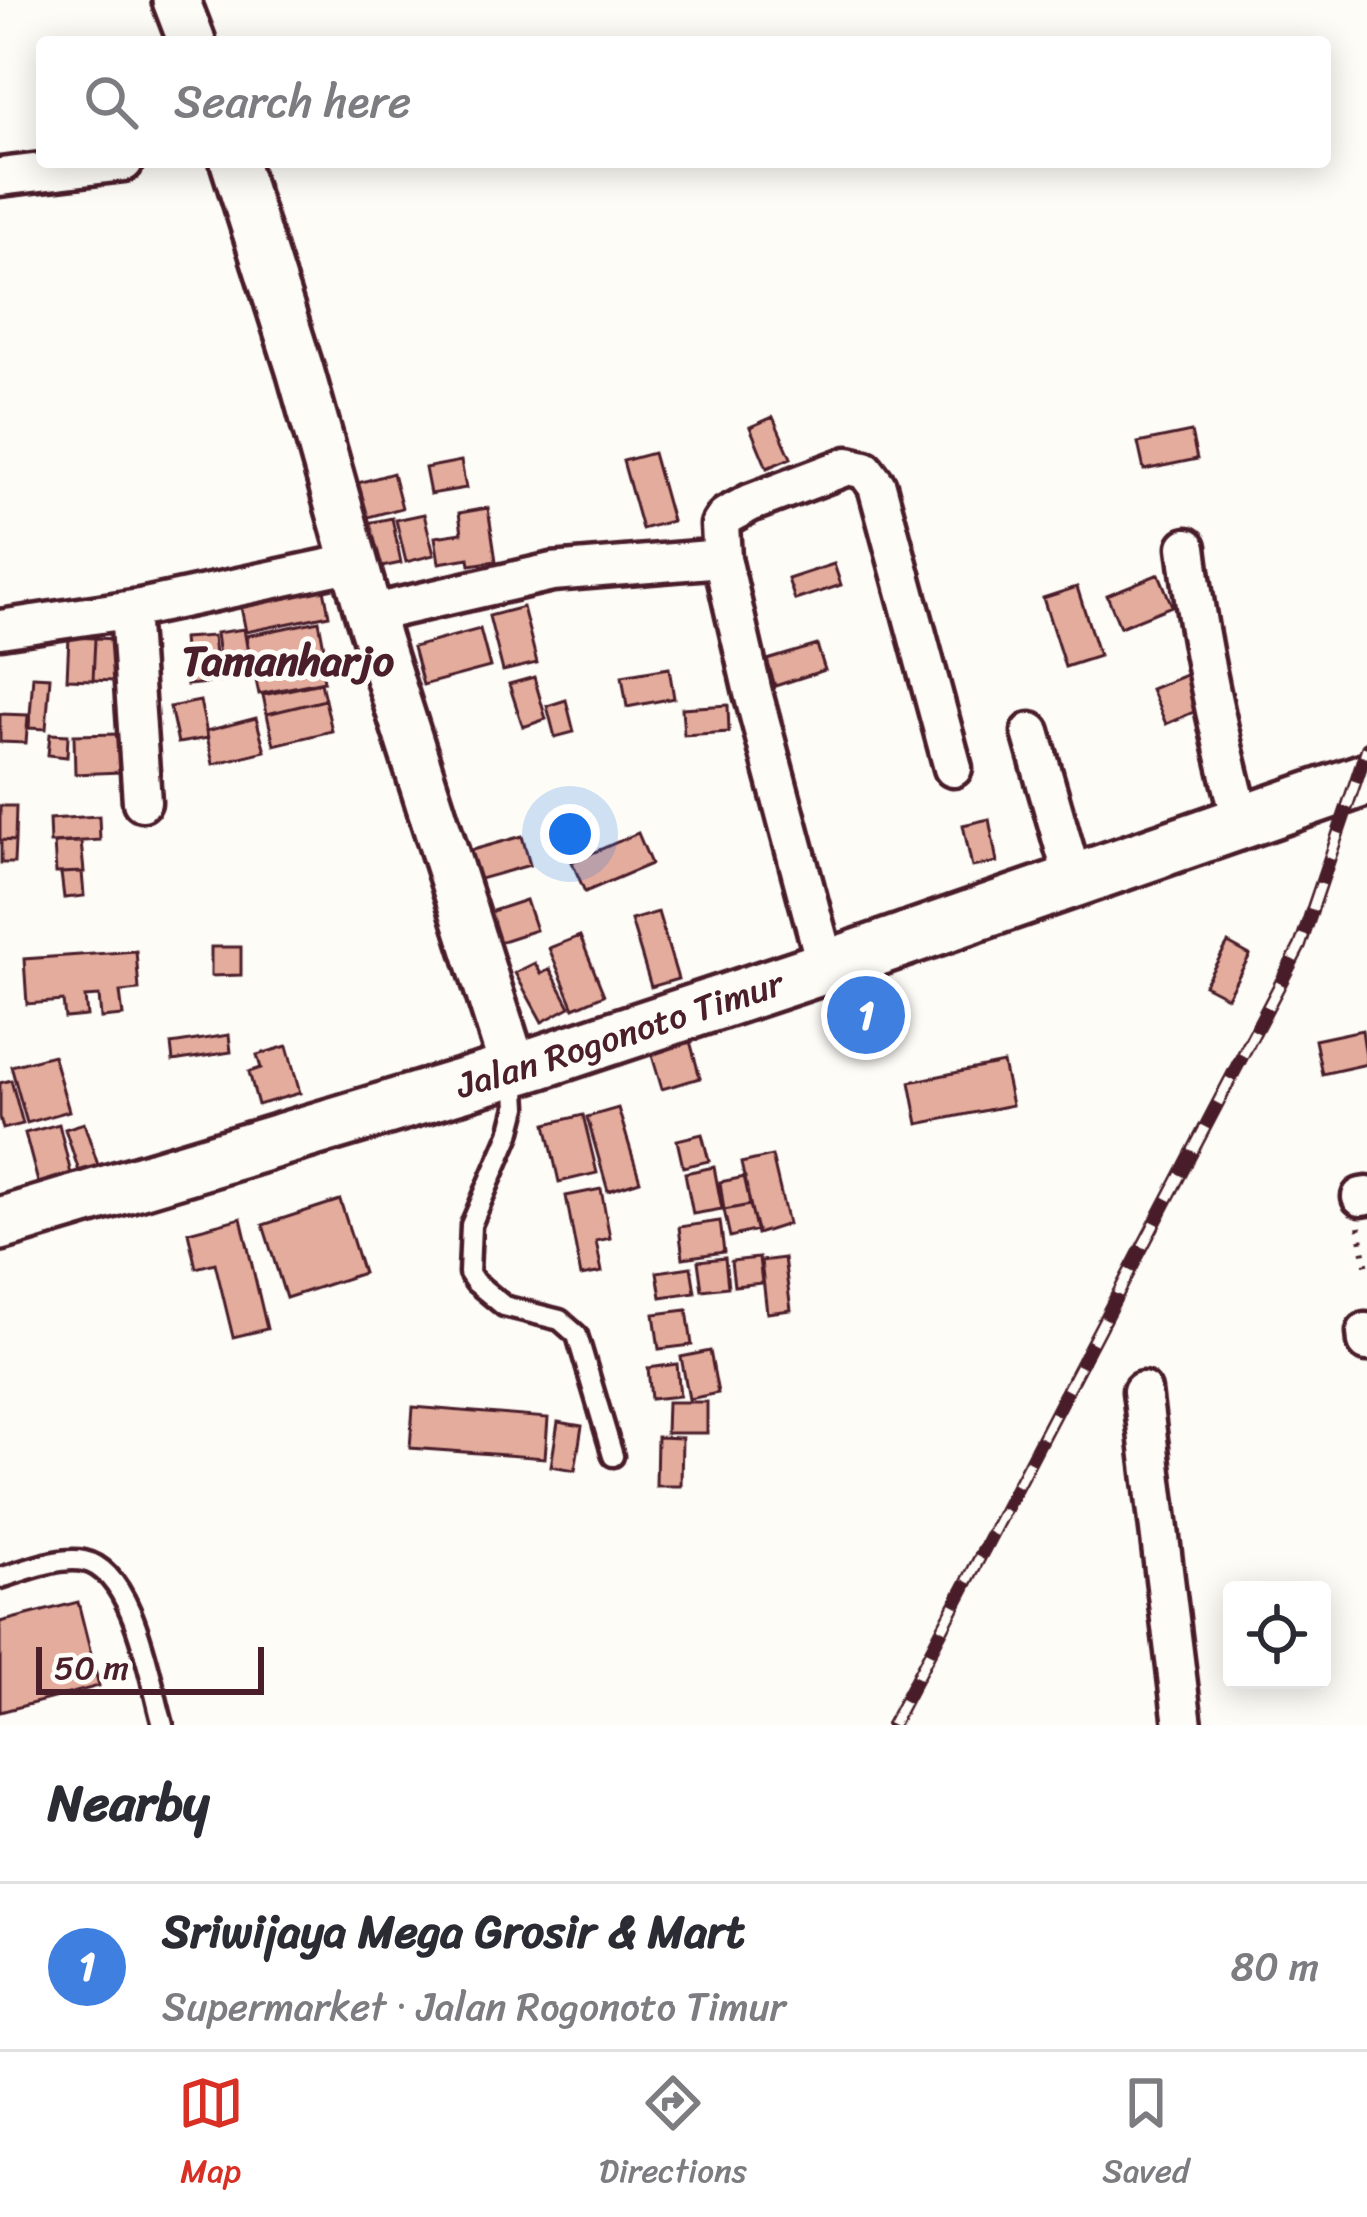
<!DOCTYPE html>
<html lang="en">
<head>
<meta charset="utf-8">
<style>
  body { margin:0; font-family:Sriracha,sans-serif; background:#f2f2f3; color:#2b2b33 }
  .controls { position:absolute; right:36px; bottom:36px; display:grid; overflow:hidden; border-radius:12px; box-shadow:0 6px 30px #0003 }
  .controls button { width:108px; height:108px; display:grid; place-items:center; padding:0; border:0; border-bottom:3px solid #e1e1e2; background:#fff; color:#2b2b33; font:60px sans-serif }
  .scale { position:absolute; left:36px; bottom:30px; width:228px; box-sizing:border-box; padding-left:12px; border:6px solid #4a1f2b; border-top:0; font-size:33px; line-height:42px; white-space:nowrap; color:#4a1f2b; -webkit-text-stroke:9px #fdfcf7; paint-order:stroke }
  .you { position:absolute; left:570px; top:834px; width:42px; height:42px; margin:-30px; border:9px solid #fff; border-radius:50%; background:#1a73e8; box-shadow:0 0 0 18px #1a73e833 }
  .badge { display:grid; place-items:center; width:78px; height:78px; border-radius:50%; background:#d93025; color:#fff; font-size:39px; font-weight:700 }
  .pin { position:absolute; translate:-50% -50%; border:6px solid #fff; box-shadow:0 3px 12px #0006 }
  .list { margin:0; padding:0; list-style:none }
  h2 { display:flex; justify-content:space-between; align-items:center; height:156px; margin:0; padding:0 48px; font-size:51px }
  h2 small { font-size:39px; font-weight:400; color:#7c7c81 }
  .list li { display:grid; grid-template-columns:78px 1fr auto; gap:36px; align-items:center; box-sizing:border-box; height:168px; padding:0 48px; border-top:3px solid #e1e1e2 }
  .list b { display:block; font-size:45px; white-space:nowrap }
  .list p { margin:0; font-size:39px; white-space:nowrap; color:#7c7c81 }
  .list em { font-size:39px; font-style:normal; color:#7c7c81 }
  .icon { flex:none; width:66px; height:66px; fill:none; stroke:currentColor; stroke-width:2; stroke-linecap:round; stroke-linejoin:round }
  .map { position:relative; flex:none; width:1367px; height:1725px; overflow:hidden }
  .search { position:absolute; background:#fff; box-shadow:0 6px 30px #0003; left:36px; right:36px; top:36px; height:132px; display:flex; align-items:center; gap:30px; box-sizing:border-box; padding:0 42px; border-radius:12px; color:#7c7c81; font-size:45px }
  .sheet { height:324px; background:#fff }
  nav { display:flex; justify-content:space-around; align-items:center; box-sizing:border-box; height:168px; border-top:3px solid #e1e1e2; background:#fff; font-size:33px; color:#7c7c81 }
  nav a { display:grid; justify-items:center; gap:6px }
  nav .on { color:#d93025 }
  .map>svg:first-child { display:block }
</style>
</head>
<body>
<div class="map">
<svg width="1367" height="1725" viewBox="0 0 1367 1725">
  <rect width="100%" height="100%" fill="#fdfcf7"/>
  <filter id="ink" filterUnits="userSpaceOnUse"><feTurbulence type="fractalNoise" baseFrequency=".00833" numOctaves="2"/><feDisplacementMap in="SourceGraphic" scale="24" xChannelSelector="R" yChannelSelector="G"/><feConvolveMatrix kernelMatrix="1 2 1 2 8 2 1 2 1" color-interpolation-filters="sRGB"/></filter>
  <g filter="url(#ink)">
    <path fill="#e4ac9c" stroke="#4a1f2b" stroke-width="3" d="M773,417l18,41 -24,10 -17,-41z
      M1191,432l6,27 -53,11 -6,-27z
      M653,453l19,68 -30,8 -19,-68z
      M461,461l5,27 -36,6 -5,-26z
      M393,473l9,35 -41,11 -10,-34z
      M488,508l8,53 -26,4 -1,-7 -30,5 -4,-26 27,-4 -3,-20z
      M424,514l10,41 -28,7 -10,-42z
      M392,518l9,45 -24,5 -9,-45z
      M834,564l7,21 -46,15 -7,-21z
      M1159,574l13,32 -52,21 -13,-32z
      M1077,587l22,69 -34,11 -22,-69z
      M324,589l5,26 -83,17 -5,-25z
      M523,607l14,56 -34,8 -14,-55z
      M319,621l6,32 -73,15 -6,-32z
      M244,629l8,48 -30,4 -6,-48z
      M480,629l10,38 -67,18 -10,-38z
      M213,636l5,46 -31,3 -4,-47z
      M69,637l26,1 -2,42 -26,-1z
      M95,638l20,1 -2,42 -20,-1z
      M817,645l8,25 -50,16 -8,-26z
      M320,658l4,23 -65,13 -5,-23z
      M669,668l5,30 -47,9 -5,-31z
      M1193,672l14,34 -41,18 -15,-35z
      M33,676l17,1 -4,52 -17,-1z
      M534,677l12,42 -23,8 -14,-43z
      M321,683l4,17 -58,14 -4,-19z
      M325,700l7,31 -58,14 -7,-31z
      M566,700l8,32 -19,5 -8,-31z
      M200,701l8,37 -30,5 -8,-36z
      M728,705l1,27 -45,3 -2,-27z
      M0,714l28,1 -2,28 -26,-1z
      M256,718l9,33 -52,13 -7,-33z
      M50,734l18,1 -1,22 -19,-2z
      M119,734l1,38 -45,2 -1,-39z
      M0,806h16l-1,35 -15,-1z
      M579,809l14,36 -17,7 -14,-35z
      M99,816l1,24 -50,3 -1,-24z
      M989,819l8,43 -25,5 -9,-42z
      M638,833l13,31 -66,28 -13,-30z
      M522,836l8,29 -57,16 -8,-29z
      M1,840l14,1 -1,22h-13z
      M81,842l3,30 -28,1 -2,-30z
      M82,872l2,24 -20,2 -3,-25z
      M526,900l10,30 -43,14 -10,-30z
      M658,912l20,67 -27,8 -20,-67z
      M580,936l24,59 -30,13 -25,-60z
      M1228,943l22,12 -23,42 -23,-12z
      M211,947h30v28l-30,1z
      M136,951l3,39 -19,2 3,24 -22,2 -2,-22 -14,1 2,19 -22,2 -2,-17 -36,3 -3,-45z
      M535,963l6,11 9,-5 20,38 -28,15 -27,-49z
      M1362,1030l5,34 -45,10 -7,-34z
      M229,1035l2,17 -58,9 -2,-17z
      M690,1041l10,37 -38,11 -11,-37z
      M287,1046l13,47 -42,12 -9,-33 12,-4 -4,-13z
      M53,1055l16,56 -42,12 -16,-57z
      M1003,1063l9,42 -94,19 -8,-42z
      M11,1080l12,44 -20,5 -3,-12v-34z
      M618,1108l22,73 -32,10 -21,-74z
      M583,1115l14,58 -38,9 -13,-58z
      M84,1123l15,45 -19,6 -15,-45z
      M59,1124l13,54 -33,8 -14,-53z
      M702,1134l7,27 -26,6 -6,-27z
      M772,1156l16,68 -31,10 -16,-71z
      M714,1167l8,42 -29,5 -8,-41z
      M745,1177l5,28 -26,5 -4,-28z
      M601,1189l9,49 -14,3 6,31 -21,4 -15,-80z
      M340,1200l23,73 -77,25 -23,-73z
      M750,1205l7,25 -27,7 -6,-27z
      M241,1218l26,111 -34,8 -18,-74 -19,5 -8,-36z
      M720,1221l4,31 -41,6 -4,-31z
      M725,1258l3,29 -26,3 -4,-29z
      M759,1258l3,25 -28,3 -3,-25z
      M784,1258l7,52 -24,3 -6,-52z
      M691,1267l4,25 -34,5 -4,-25z
      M687,1310l5,35 -33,4 -5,-35z
      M710,1351l8,42 -29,6 -8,-42z
      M677,1364l3,32 -29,3 -3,-31z
      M667,1402h40v31h-41z
      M413,1407l135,11 -3,40 -135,-10z
      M558,1422l24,4 -7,44 -24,-4z
      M657,1437l25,1 -1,48h-25z
      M78,1602l21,84 -99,26v-90z"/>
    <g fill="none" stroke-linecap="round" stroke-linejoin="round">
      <defs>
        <path id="service" d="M515,1074l2,33 -7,27 -39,91 -2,48 6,9 29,24 56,14 17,15 36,121
          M0,1578c24,-7 59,-22 84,-17 50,10 66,120 79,164"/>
        <path id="minor" d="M0,177l124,-15
          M1187,547c11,94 31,185 55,276
          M722,558l-2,-33 6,-9 24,-13 98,-37 17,4 12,16 76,282
          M129,610l13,192
          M369,614l183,-42 170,-14 31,135 73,274
          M0,629l140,-21 215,-46
          M1031,732l43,150
          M1361,1197l6,-1
          M1366,1332l1,10
          M1142,1391l41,334"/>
        <path id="tertiary" d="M176,0l16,42
          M234,162l66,208 69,244 145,456"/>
        <g id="secondary">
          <path id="s1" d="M0,1224l537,-161 289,-96 541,-188"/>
        </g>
      </defs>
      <use href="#service" stroke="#4a1f2b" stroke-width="27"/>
      <use href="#minor" stroke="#4a1f2b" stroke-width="45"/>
      <use href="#tertiary" stroke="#4a1f2b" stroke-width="54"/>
      <use href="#secondary" stroke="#4a1f2b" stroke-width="60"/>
      <path stroke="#4a1f2b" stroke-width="6" stroke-dasharray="3 9" stroke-linecap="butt" d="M1359,1227l8,42"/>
      <use href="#service" stroke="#fdfcf7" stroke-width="18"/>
      <use href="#minor" stroke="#fdfcf7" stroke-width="36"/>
      <use href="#tertiary" stroke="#fdfcf7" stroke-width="45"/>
      <use href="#secondary" stroke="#fdfcf7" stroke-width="51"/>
      <defs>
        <path id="rail" d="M892,1725l408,-779 67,-198"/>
      </defs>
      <use href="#rail" stroke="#4a1f2b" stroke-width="14"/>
      <use href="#rail" stroke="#fdfcf7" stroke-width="9" stroke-dasharray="27" stroke-linecap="butt"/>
    </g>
  </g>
  <g text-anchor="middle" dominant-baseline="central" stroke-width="10" stroke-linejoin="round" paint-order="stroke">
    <g font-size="36" fill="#4a1f2b" stroke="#fdfcf7">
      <text stroke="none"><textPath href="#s1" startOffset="648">Jalan Rogonoto Timur</textPath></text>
    </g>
    <g font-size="42" font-weight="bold" fill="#4a1f2b" stroke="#fdfcf7">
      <text x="288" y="661">Tamanharjo</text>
    </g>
  </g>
</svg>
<div class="controls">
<button><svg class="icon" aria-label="locate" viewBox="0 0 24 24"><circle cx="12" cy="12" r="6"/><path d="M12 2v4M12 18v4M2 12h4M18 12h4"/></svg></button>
</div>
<div class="scale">50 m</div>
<div class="you"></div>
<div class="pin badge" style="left:866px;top:1015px;background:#3f7fe0">1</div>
<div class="search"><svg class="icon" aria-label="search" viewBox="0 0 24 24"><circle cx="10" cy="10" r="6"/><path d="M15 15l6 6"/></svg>Search here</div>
</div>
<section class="sheet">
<h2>Nearby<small></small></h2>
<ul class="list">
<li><span class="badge" style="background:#3f7fe0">1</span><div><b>Sriwijaya Mega Grosir &amp; Mart</b><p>Supermarket · Jalan Rogonoto Timur</p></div><em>80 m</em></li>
</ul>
</section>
<nav>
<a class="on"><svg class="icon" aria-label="map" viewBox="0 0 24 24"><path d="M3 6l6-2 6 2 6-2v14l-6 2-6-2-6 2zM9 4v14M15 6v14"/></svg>Map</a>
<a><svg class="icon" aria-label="directions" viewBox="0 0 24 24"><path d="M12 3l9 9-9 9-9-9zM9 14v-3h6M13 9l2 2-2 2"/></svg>Directions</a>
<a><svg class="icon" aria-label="saved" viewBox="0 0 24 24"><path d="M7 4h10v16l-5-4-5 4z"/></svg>Saved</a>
</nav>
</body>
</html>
